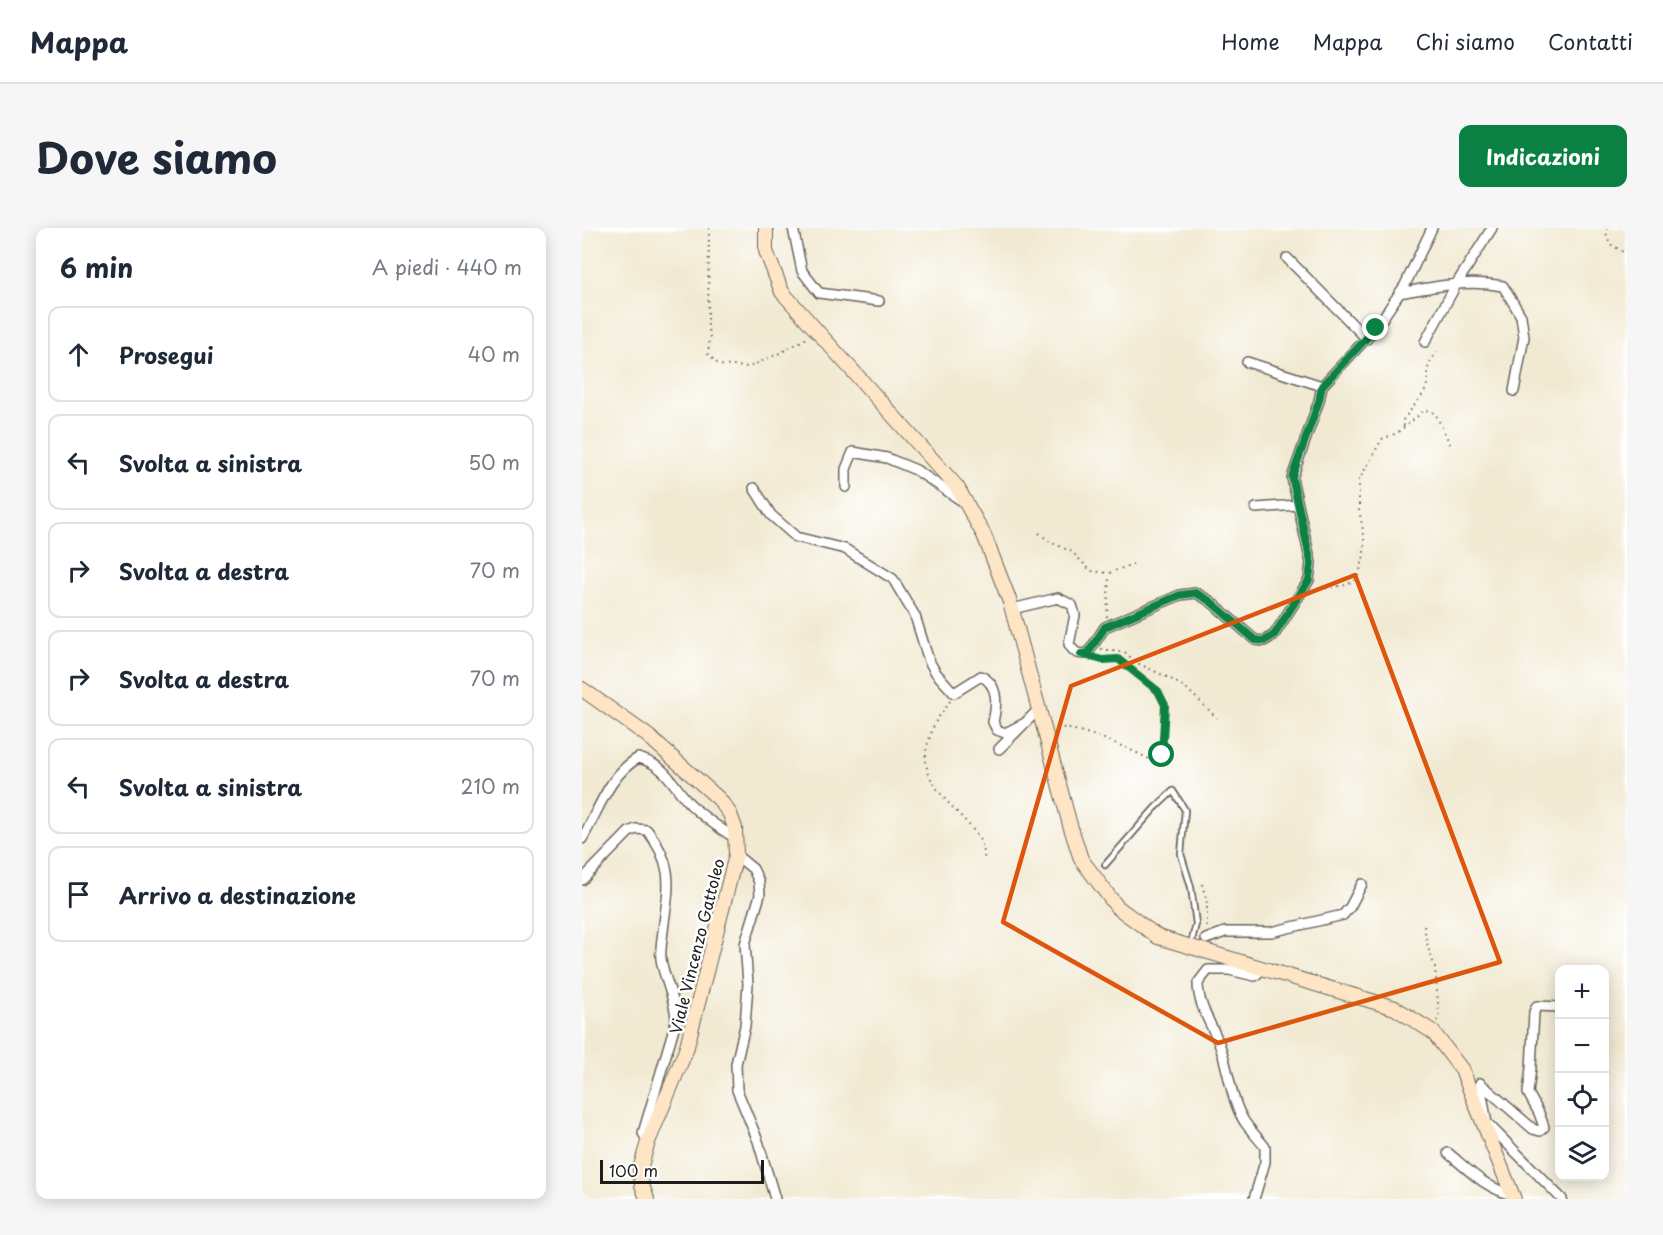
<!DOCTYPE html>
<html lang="it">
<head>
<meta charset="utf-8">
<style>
  body { margin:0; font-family:"Playpen Sans",sans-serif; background:#f6f6f7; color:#1f2937 }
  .controls { position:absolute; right:18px; bottom:18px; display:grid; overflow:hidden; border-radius:12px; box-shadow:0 3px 15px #0003 }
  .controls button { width:54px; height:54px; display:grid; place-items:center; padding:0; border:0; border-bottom:2px solid #e0e1e3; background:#fff; color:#1f2937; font:30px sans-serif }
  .scale { position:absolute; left:18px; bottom:15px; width:164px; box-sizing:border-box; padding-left:6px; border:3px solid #1c1c1c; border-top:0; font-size:16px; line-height:21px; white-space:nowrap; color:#1c1c1c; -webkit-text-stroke:4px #fff; paint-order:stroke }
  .stop { position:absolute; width:18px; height:18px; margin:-14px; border:4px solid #0b8043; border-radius:50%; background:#fff }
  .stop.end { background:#0b8043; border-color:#fff; box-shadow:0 2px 6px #0008 }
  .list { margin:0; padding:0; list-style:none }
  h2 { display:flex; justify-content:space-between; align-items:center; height:78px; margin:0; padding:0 24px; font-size:26px }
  h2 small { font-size:20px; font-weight:400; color:#747a83 }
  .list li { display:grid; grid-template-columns:39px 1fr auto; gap:18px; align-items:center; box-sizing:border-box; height:96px; margin:0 12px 12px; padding:0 12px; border:2px solid #e0e1e3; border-radius:12px }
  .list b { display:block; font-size:22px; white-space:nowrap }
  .list em { font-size:20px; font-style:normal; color:#747a83 }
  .icon { flex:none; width:33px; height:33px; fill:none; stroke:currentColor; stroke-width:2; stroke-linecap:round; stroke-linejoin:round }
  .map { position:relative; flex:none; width:1045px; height:971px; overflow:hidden; border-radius:12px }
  header { display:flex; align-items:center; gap:36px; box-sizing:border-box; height:84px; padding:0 30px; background:#fff; border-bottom:2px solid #e0e1e3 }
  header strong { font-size:28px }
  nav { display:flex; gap:33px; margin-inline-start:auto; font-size:21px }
  .intro { display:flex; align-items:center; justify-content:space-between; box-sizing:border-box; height:144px; padding:0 36px }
  h1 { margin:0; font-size:42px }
  .button { padding:15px 27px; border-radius:12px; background:#0b8043; color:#fff; font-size:21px; font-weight:700 }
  main { display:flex; gap:36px; padding:0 36px }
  aside { flex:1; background:#fff; border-radius:12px; box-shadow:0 3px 15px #0003 }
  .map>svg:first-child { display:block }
</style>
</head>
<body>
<header>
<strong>Mappa</strong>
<nav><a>Home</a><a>Mappa</a><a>Chi siamo</a><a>Contatti</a></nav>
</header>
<div class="intro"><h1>Dove siamo</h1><a class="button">Indicazioni</a></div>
<main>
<aside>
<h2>6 min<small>A piedi · 440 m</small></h2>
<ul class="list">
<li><svg class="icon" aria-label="ahead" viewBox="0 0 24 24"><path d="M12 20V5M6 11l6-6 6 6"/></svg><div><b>Prosegui</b></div><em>40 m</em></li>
<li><svg class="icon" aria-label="left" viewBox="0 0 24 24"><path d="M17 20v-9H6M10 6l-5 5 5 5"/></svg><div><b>Svolta a sinistra</b></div><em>50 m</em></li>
<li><svg class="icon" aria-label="right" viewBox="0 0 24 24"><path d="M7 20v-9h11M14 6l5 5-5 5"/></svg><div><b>Svolta a destra</b></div><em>70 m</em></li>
<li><svg class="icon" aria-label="right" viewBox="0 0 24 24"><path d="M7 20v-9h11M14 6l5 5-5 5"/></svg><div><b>Svolta a destra</b></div><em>70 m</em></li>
<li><svg class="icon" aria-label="left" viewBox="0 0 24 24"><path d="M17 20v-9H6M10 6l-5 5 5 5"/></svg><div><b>Svolta a sinistra</b></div><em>210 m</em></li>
<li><svg class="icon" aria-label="arrive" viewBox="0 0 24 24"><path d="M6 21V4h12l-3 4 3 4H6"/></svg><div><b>Arrivo a destinazione</b></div></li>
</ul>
</aside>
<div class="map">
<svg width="1045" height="971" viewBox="0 0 1045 971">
  <rect width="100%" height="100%" fill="#fff"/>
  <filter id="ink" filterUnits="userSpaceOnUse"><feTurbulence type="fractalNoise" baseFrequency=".0167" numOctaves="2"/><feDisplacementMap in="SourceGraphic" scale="12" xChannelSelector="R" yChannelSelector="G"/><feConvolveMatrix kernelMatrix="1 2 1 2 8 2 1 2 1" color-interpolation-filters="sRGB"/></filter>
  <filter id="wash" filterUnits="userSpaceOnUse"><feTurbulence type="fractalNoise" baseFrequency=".008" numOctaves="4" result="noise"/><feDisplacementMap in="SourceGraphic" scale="24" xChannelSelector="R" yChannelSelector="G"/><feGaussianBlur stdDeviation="1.35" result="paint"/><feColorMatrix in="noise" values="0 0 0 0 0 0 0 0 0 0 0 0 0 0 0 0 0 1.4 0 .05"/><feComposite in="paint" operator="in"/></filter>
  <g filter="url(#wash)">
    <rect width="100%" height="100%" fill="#f1e9d1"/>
  </g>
  <g filter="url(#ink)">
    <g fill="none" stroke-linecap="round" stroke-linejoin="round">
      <defs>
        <path id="service" d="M523,637l50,-57 18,-17 12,19 -4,44 10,33 5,37 -5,20"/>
        <path id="minor" d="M211,0l9,43 17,22 60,8
          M705,30l80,81
          M817,65c35,-6 68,-14 104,-7l18,30 3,21 -10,54
          M843,114l32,-59 35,-55
          M665,134l75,24
          M264,259v-18l7,-17 34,6 29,12 49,33
          M172,260l17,27 25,22 49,12 48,30 22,37 14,45 7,12 18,20 27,-17c18,9 16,28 12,46l4,8 8,3 20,-10
          M674,280l41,-3
          M430,381l46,-11 14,7 3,10 -6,29c5,9 9,11 19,9l17,-26 75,-32 16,-2 14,8 45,39 9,1 10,-6 35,-55 2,-17 -19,-85 27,-77 3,-15 54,-58 29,-43 27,-57
          M417,521l40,-40
          M0,611c17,-29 26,-63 56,-81 29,7 34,27 52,46 14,14 29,24 45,34
          M154,627l17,14 6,13 1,13 -15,49 3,40 -3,42 -9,38 1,26 21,51 17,58
          M0,652l47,-48 7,-3 11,1c29,37 21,58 16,101 -1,9 -3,19 -2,28 3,21 15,40 15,62l-33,112 5,9
          M624,711l19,-7h46l72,-17 7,-8 12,-23
          M905,895l75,76
          M905,896l-7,-41 53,46 7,2 4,-4 -5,-14 -11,-20 3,-25 3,-56 3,-6 23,1
          M866,925c23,19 34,32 63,42
          M672,971l11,-37v-15c-7,-9 -15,-17 -21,-26 -13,-21 -15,-49 -23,-72 -7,-22 -23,-41 -23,-66l10,-13h21l26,6 8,-8"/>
        <path id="secondary" d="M184,0v23l16,41 175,195 27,48 26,67 60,223 11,34 36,48 41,30 237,71 38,24 29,38 52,129
          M0,461l66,47 71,63 11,15 5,14 1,27 -50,195 -38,92 -8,27 2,16 5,14"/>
      </defs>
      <use href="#service" stroke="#67645b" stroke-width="8"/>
      <use href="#minor" stroke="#67645b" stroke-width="12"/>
      <use href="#secondary" stroke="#67645b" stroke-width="16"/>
      <path stroke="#67645b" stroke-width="2" stroke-dasharray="1.5 4.5" stroke-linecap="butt" d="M127,0l-1,97 2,11 -2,18 11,11 30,2 33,-15 25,-14
        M1025,0l-1,5 4,11 15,9
        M822,198l-1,-6 21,-27 4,-11 -1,-11 4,-11 6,-8
        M457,305l11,9 22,10 19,19 18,2 24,-9
        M732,362l32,-5 9,-5 4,-6 5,-18v-21l-5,-25v-30l23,-41 15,-6 28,-23 10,3 16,33
        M525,389l2,-42
        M519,421l25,4 9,9 36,17 16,10 30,29
        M368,473c-5,9 -14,17 -17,27 -2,6 -6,17 -7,23 -6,47 62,72 58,108
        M475,499c28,2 75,22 99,36l6,-2 3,-56 -7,-14 -40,-32 -22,-1
        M620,656l5,19v27
        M842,698l4,22 7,19 4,48 -2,6"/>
      <use href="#service" stroke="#fff" stroke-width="4.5"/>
      <use href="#minor" stroke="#fff" stroke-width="9"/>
      <use href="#secondary" stroke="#fee5c5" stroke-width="14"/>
    </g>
  </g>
  <g fill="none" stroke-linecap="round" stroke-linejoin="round" filter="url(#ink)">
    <path stroke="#0b8043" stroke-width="8" d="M580,527l3,-50 -7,-14 -40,-32 -16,1 -21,-6 7,-1 17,-26 75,-32 16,-2 14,8 45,39 9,1 10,-6 35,-55 2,-17 -19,-86 27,-76 3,-15 54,-58"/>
  </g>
  <path fill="none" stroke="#de560d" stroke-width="4.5" stroke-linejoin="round" d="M773,347l145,387 -282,81 -215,-121 68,-236z"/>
  <g text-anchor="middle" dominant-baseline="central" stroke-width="5" stroke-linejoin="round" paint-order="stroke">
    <g font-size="16" fill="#1c1c1c" stroke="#fff">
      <text transform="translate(114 718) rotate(-76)">Viale Vincenzo Gattoleo</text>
    </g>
  </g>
</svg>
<div class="controls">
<button>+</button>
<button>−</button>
<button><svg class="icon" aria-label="locate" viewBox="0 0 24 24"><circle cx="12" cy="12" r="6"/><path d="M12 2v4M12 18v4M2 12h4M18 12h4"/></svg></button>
<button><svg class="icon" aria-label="layers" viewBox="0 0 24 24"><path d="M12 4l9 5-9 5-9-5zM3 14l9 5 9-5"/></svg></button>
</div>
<div class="scale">100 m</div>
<div class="stop" style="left:580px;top:527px"></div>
<div class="stop end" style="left:794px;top:100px"></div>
</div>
</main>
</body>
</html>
